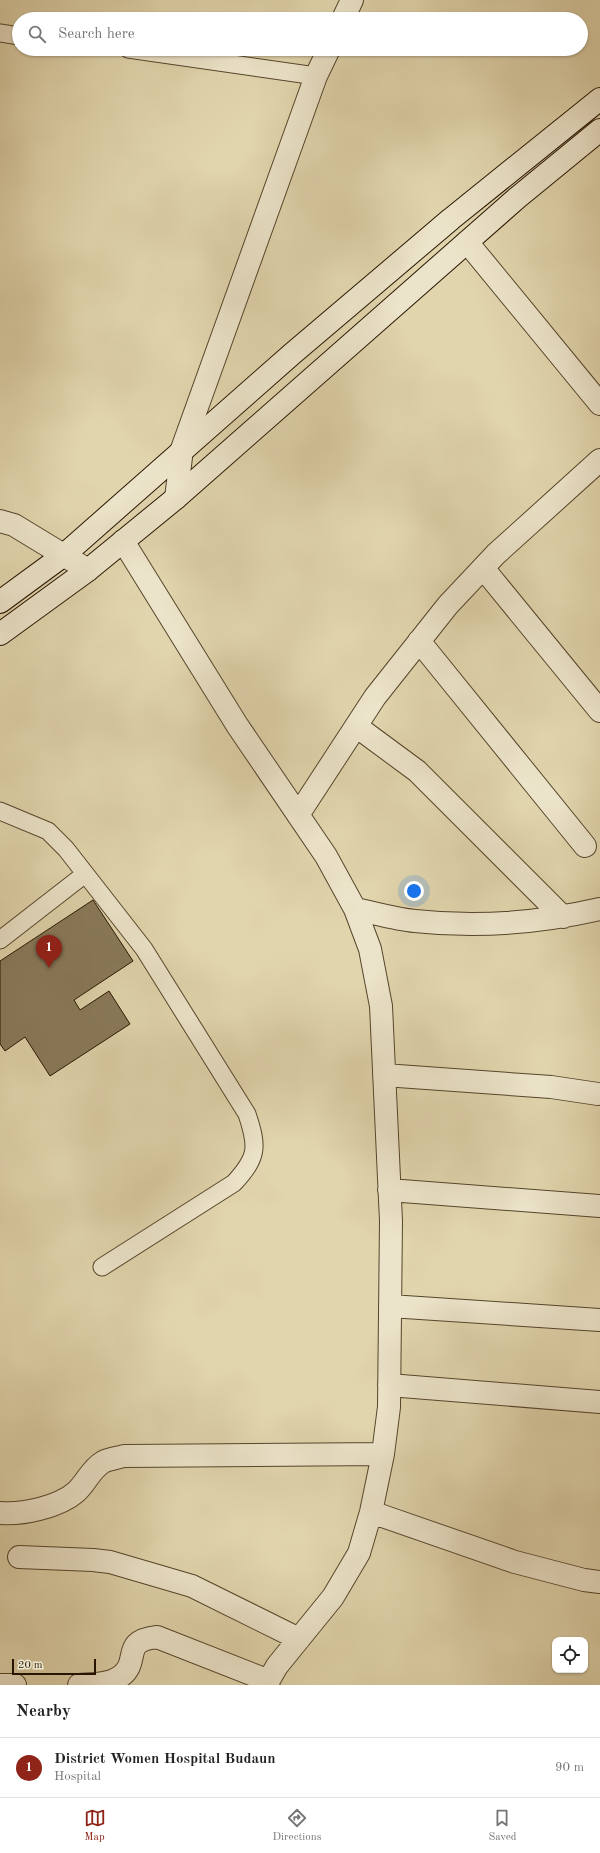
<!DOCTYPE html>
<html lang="en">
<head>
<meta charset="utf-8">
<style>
  body { margin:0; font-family:"Old Standard TT",serif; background:#f6f6f6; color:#222 }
  .controls { position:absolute; right:12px; bottom:12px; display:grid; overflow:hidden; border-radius:8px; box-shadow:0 1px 3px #0004 }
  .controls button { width:36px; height:36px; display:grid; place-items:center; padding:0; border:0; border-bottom:1px solid #e0e0e0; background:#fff; color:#222; font:20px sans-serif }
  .scale { position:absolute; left:12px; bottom:10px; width:84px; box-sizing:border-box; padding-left:4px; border:2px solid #271500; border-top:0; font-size:11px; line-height:14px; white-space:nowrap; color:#271500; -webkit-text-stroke:3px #ece4ca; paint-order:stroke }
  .you { position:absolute; left:414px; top:891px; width:14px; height:14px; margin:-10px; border:3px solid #fff; border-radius:50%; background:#1a73e8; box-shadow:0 0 0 6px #1a73e833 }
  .badge { display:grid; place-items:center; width:26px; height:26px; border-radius:50%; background:#8f2418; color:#fff; font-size:13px; font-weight:700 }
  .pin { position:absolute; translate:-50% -33px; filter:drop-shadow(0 1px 2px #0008) }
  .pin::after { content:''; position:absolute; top:21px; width:14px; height:12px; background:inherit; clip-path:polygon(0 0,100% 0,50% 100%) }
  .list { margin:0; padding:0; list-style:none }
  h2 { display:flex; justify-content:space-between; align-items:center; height:52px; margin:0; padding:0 16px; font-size:17px }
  h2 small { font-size:13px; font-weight:400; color:#767676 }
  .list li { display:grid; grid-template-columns:26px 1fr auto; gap:12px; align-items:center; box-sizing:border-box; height:60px; padding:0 16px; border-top:1px solid #e0e0e0 }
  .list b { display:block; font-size:15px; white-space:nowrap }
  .list p { margin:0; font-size:13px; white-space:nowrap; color:#767676 }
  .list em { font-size:13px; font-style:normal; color:#767676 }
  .icon { flex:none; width:22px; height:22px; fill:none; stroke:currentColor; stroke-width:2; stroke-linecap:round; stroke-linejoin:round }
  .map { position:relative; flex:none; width:600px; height:1685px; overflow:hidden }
  .search { position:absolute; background:#fff; box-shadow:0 1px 3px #0004; left:12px; right:12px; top:12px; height:44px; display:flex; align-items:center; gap:10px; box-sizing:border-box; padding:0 14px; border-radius:22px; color:#767676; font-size:15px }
  .sheet { height:112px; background:#fff }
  nav { display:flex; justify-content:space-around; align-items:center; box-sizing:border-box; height:56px; border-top:1px solid #e0e0e0; background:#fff; font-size:11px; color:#767676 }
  nav a { display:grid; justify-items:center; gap:2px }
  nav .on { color:#8f2418 }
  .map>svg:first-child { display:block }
</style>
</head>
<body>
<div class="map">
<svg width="600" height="1685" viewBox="0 0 600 1685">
  <rect width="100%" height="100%" fill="#e1d5ad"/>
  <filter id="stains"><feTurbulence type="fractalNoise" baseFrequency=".005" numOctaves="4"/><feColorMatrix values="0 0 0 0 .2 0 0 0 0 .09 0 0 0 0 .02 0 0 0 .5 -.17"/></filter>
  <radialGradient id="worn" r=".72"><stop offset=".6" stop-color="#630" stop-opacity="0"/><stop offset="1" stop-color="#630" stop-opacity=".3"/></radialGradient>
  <path fill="#88795a" stroke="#271500" d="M93,900l40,61 -59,39 6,10 29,-19 21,33 -80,52 -25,-39 -20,14 -5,-7v-83z"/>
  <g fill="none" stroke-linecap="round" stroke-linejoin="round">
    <defs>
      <path id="lane" d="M0,33l19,3
        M128,49l188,27
        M0,811l48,20 18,18 78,100 103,165c11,33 11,43 -13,69l-132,84
        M0,940l85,-66"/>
      <path id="street" d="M343,19l9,-19
        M467,242l133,162
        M176,498l6,-49 134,-373 13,-27
        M0,521l14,4 74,45
        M123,541l114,184 89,131 29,53 15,40 11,57 10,215 -2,186 -6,47 -12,58 -12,41 -26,44 -56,69 -11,19
        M483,568l117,143
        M419,641l166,205
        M356,726l61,45 146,146
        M298,815l77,-118 73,-92 48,-51 104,-94
        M355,909c20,4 40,10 60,12 63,7 124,2 185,-12
        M384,1075l167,12 47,7
        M389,1190l211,16
        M390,1306l210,14
        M389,1385l211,17
        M371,1512l144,50 69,18 16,2
        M0,1513c22,2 59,-6 76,-21 10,-9 15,-23 27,-30 6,-3 14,-4 21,-6l259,-2
        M19,1557l74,3 17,2 82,24 107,53
        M0,1685h15
        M79,1685c13,-1 30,0 42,-9 20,-15 -1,-35 36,-39l112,44"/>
      <path id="secondary" d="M0,602l64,-47 228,-201 159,-135 149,-120
        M0,634l88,-64 88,-72 341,-300 83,-68"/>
    </defs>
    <use href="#lane" stroke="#56452b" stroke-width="19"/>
    <use href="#street" stroke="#56452b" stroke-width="24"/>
    <use href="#secondary" stroke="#271500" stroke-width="24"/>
    <use href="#lane" stroke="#ece4ca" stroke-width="17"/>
    <use href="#street" stroke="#ece4ca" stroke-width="22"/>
    <use href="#secondary" stroke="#ece4ca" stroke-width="22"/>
  </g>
  <rect width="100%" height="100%" filter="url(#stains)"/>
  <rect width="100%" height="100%" fill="url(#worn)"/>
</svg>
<div class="controls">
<button><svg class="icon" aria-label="locate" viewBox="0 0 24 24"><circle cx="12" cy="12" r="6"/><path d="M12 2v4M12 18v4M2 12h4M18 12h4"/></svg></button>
</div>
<div class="scale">20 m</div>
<div class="you"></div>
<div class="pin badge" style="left:49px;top:968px">1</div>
<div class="search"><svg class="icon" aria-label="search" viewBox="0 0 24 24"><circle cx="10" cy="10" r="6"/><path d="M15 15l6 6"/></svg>Search here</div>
</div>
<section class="sheet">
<h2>Nearby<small></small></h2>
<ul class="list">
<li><span class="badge">1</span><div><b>District Women Hospital Budaun</b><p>Hospital</p></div><em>90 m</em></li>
</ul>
</section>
<nav>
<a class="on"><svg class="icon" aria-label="map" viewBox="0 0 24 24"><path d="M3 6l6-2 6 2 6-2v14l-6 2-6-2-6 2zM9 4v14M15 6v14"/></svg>Map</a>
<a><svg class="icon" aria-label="directions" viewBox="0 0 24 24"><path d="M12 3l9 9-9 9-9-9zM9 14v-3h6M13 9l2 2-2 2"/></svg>Directions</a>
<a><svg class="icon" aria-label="saved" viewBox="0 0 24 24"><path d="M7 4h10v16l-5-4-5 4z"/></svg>Saved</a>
</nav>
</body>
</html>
